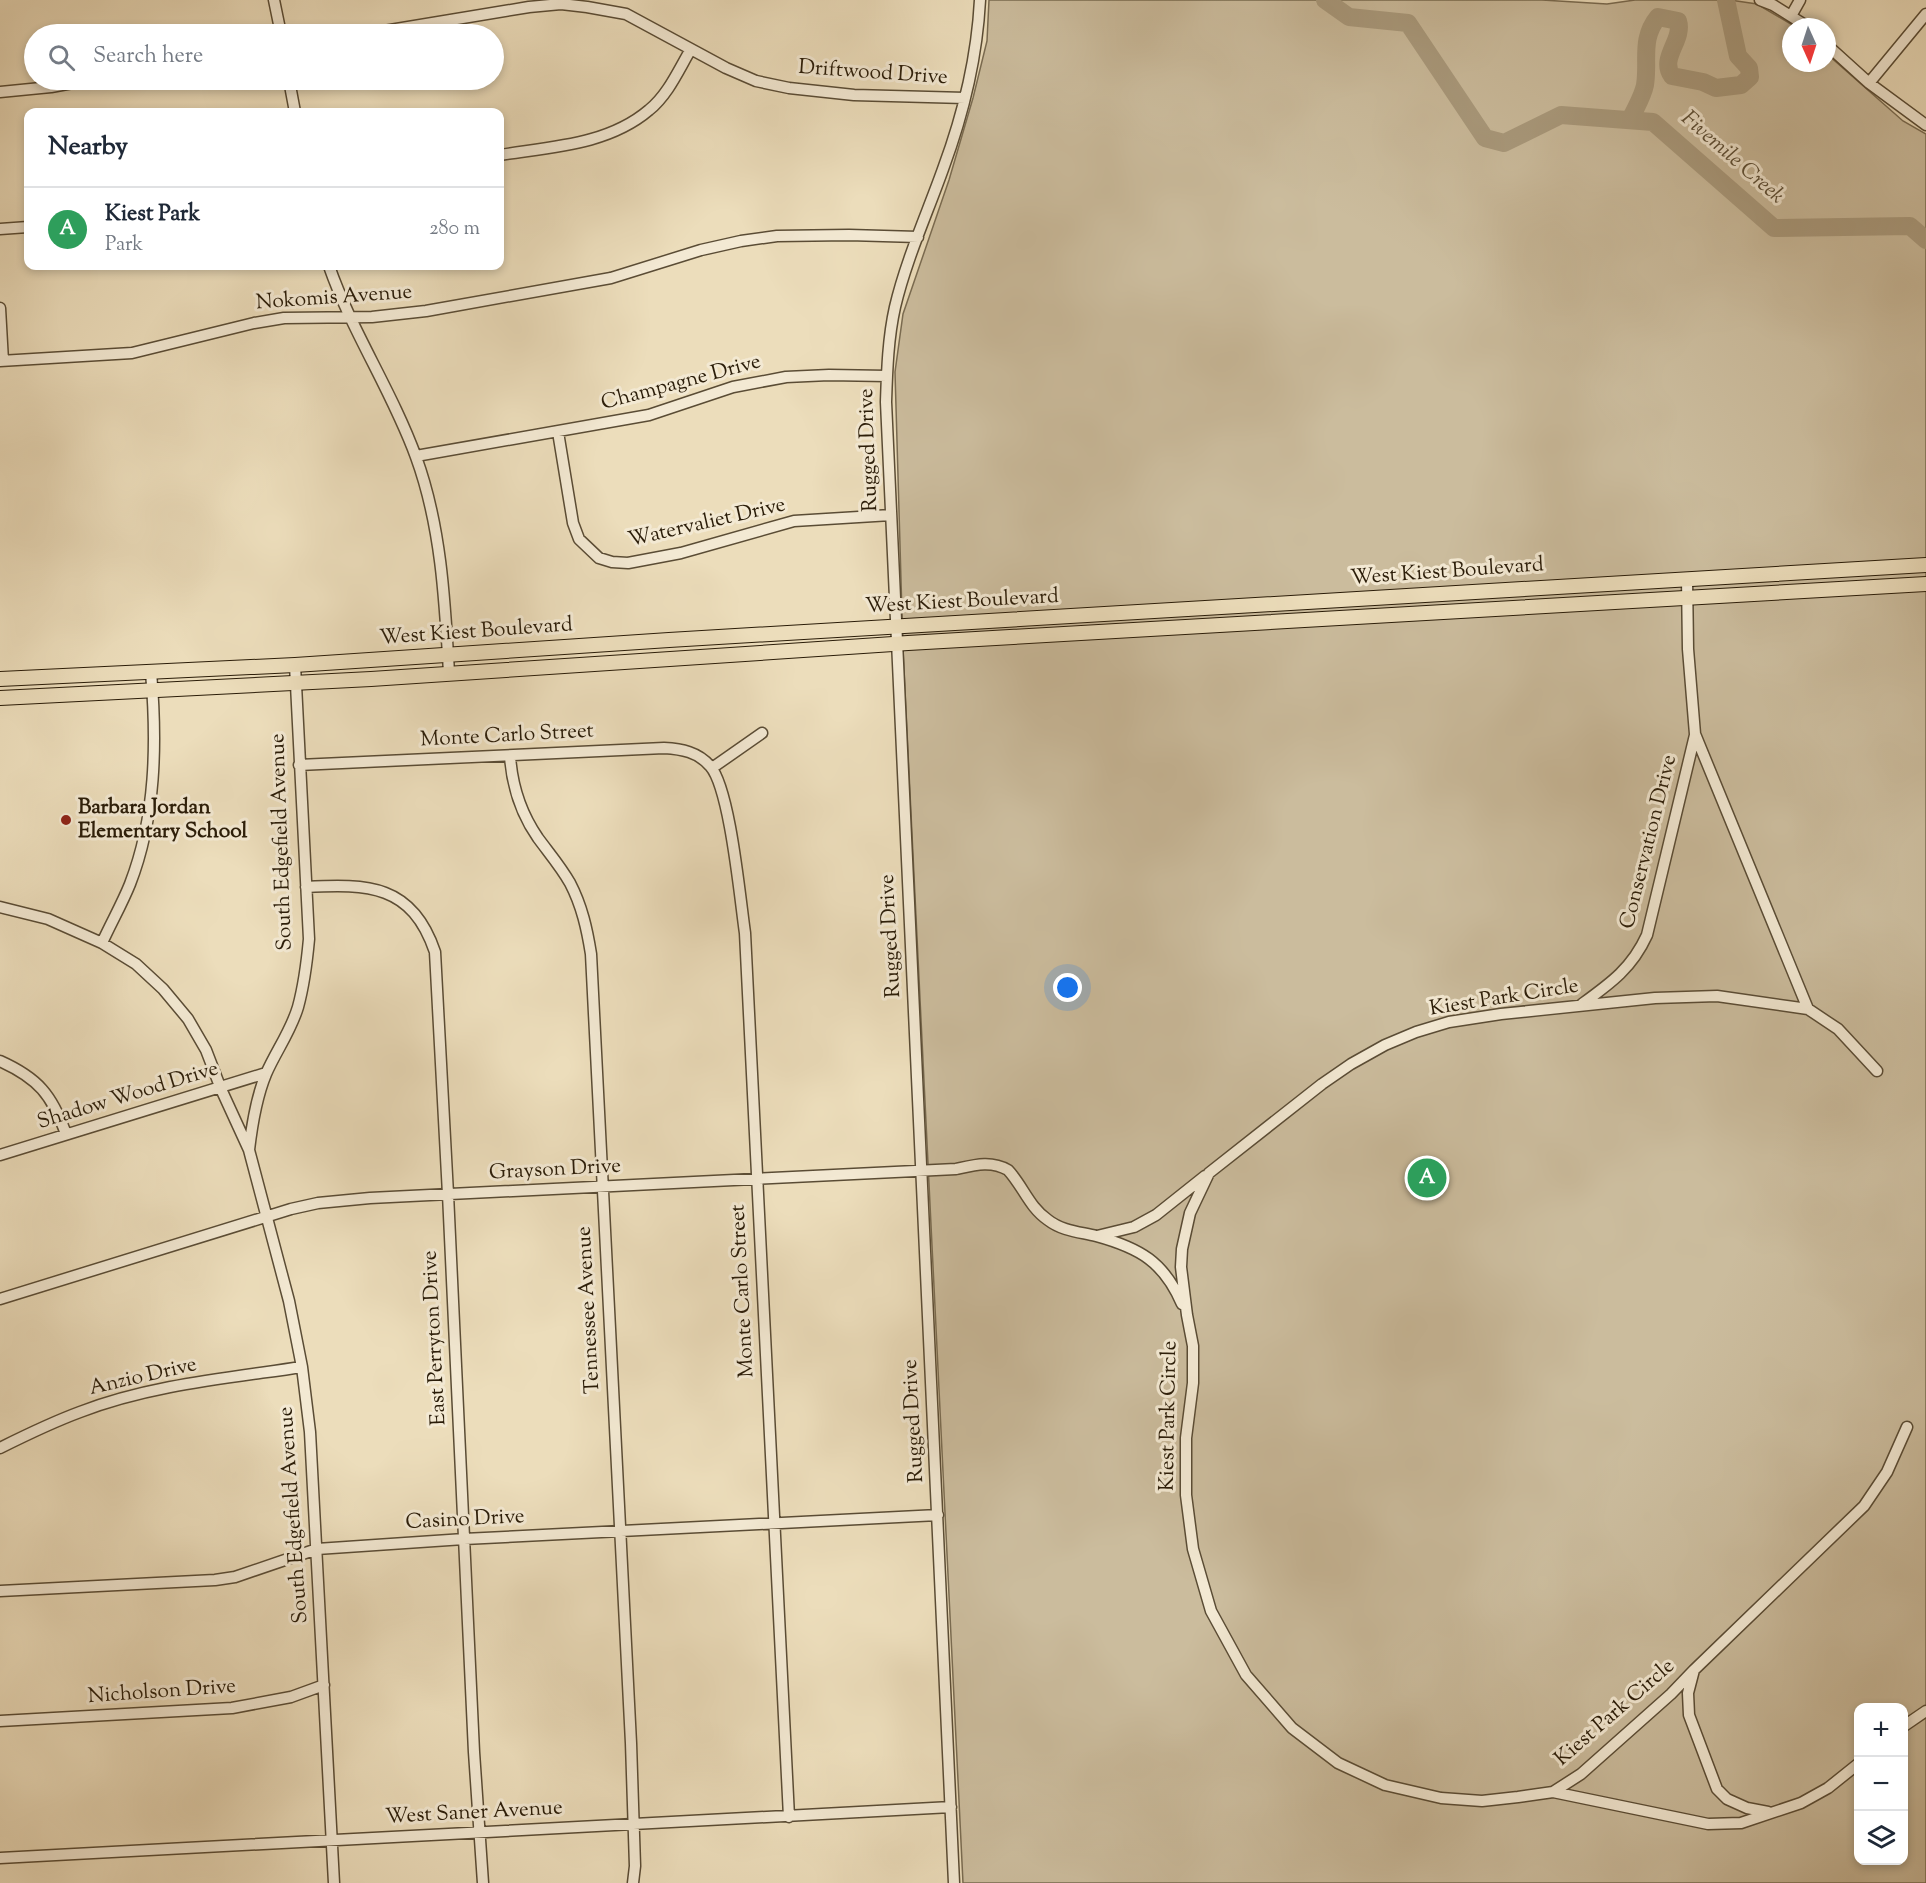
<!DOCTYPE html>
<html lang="en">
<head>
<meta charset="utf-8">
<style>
  body { margin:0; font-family:"Sorts Mill Goudy",serif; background:#f6f6f7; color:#1f2937 }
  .controls { position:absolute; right:18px; bottom:18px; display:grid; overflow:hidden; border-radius:12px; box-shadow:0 3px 9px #0003 }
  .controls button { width:54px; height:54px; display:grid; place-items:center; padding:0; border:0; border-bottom:2px solid #e0e1e3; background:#fff; color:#1f2937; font:30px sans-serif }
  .compass { position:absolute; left:1782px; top:18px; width:54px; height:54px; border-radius:50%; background:#fff; box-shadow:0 3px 9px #0003; rotate:177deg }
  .you { position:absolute; left:1068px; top:988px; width:21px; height:21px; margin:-15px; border:4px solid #fff; border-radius:50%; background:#1a73e8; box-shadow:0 0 0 9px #1a73e833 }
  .badge { display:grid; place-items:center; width:39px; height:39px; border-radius:50%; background:#8f2418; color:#fff; font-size:20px; font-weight:700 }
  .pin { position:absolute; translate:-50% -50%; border:3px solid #fff; box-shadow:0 2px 6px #0006 }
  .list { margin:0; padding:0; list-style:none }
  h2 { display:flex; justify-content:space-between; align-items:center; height:78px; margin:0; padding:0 24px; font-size:26px }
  h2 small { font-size:20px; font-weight:400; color:#747a83 }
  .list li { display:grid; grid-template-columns:39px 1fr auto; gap:18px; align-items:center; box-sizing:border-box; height:84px; padding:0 24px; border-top:2px solid #e0e1e3 }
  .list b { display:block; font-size:22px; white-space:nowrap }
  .list p { margin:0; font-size:20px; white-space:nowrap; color:#747a83 }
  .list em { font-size:20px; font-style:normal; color:#747a83 }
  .icon { flex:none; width:33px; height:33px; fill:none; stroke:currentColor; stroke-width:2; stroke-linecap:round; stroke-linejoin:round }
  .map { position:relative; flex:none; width:1926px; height:1883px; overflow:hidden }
  .search { position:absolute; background:#fff; box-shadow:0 3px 9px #0003; left:24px; top:24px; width:480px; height:66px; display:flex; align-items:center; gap:15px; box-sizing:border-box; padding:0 21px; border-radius:33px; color:#747a83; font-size:22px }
  .panel { position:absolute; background:#fff; box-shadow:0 3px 9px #0003; left:24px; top:108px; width:480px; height:162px; border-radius:12px }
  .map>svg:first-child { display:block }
</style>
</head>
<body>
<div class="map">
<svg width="1926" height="1883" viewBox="0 0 1926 1883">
  <rect width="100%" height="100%" fill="#ecddbb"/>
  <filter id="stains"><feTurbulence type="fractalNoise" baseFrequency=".00333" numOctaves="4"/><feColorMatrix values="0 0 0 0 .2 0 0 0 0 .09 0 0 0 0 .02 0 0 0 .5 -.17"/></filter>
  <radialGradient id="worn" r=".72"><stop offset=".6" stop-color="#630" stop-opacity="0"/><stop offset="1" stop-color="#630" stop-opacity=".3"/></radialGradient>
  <path fill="#cbbc9d" stroke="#7a6c52" stroke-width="1.5" fill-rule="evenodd" d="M989,0h553l65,4 28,-4h95l27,4 39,23h-5v36h36v-9l76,67 23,13v1749h-963l-60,-1234 -8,-277 8,-58 46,-134 24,-82 14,-57zM1858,1708h46v152h-46z"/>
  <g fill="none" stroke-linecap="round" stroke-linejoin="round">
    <path stroke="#aa9b7e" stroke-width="18" d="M1325,0l24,17 59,6 77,115 19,5 57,-28 92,7 121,106 136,-2 16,14
      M1630,120c5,-11 13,-24 15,-35 4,-24 -5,-46 13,-68l20,4c6,19 -19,37 -6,55l31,6 13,6 25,-3 9,-8 -1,-9 -11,-12 -12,-56"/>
    <defs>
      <path id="minor" d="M274,0l7,34
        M1760,0l13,5 35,22
        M1791,16l9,-16
        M366,34l163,-27 32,-3 26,3 39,7 100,54 30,13 33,7 65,7 111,3
        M1827,45l42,38 57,42
        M289,80l6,32
        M1869,83l57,-69
        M0,92l51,-5 38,-7
        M500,155c50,-8 108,-10 149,-45 19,-15 30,-41 42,-61
        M0,229l28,-2
        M329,266c23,66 63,125 87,191 25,68 29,144 33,216
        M0,308l3,53
        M0,361l132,-8 122,-30 30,-5 88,-1 54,-6 185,-33 90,-28 40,-9 36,-5 72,-1 69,2
        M558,432l15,91 6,16 20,19 13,4 16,1 53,-10 113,-32 97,-6
        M416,456l233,-41 84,-28 53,-10 43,-2 58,1
        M1687,579l1,70 7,85 113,275
        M510,756c2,30 10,56 28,82 11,15 23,29 32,45 12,23 17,46 21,71l40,789 4,123 -2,17
        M299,765l365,-17c18,1 34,4 46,18 20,22 30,133 35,167l44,884
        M712,768l50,-35
        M306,887c62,-3 106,-3 129,65l13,242 26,558 9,131
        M0,907l48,12 54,24 34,21 27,25 25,30 18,31 15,39 28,61 40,151 13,66 8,65 24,451
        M102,943c9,-20 20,-39 28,-59 26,-67 27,-141 21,-212
        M1582,1004c29,-21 50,-36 65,-69l48,-200
        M0,1061c38,17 52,34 66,73
        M1877,1071l-39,-42 -30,-20 -91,-13 -62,2 -154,16 -52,8 -33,10 -31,13 -34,19 -29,20 -113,89 -19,40 -8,36 -1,18 6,48 6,31v37l-7,55v57l7,54 18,62 35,64 46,53 46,35 47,22 56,13 41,3 36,-4 35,-5 28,-18 90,-80 23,-24 170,-164 23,-34 20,-45
        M249,1150c3,-26 7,-52 17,-76 10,-23 25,-43 32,-67 6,-22 9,-46 11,-68l-14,-274
        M0,1155l266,-82
        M1097,1236l37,-9 22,-12 49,-39
        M0,1299l291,-90 27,-6 52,-5 586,-29c18,-4 35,-9 52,1 15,16 21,37 40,50 14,11 32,12 48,16 44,12 68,26 86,68
        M0,1448c26,-13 53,-26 80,-36 70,-27 148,-34 222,-45
        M0,1591l215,-11 20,-3 82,-28 147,-10 474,-24
        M1694,1670l-6,23 1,22 28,74 10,10 20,9 21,4
        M0,1721l232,-13 59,-11 33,-12
        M1904,1726l22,-15
        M1553,1792l155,32 33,-1 60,-20 27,-15 30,-24
        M0,1858l951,-51
        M954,1883l-68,-1481c1,-31 2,-64 9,-95 11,-47 32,-93 48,-138 20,-54 34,-111 37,-169"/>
      <path id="major" d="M0,679l295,-14 374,-25 1257,-75
        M0,698l371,-19 537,-36 1018,-59"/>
    </defs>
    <use href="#minor" stroke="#5a4c35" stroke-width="13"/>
    <use href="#major" stroke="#2a1c08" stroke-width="16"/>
    <use href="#minor" stroke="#f3e9d3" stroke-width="10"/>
    <use href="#major" stroke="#ecddbb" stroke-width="14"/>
  </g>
  <circle fill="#8f2418" stroke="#f3e9d3" stroke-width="2" cx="66" cy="820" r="6"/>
  <g text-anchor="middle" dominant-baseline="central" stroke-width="6" stroke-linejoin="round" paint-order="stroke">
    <g font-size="21" fill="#2a1c08" stroke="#f3e9d3">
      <text transform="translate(873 73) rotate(4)">Driftwood Drive</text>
      <text transform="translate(334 298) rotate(-4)">Nokomis Avenue</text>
      <text transform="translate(681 383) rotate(-15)">Champagne Drive</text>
      <text transform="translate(869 450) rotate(-92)">Rugged Drive</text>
      <text transform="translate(707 523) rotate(-13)">Watervaliet Drive</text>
      <text transform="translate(1447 572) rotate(-4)">West Kiest Boulevard</text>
      <text transform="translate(962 602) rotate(-3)">West Kiest Boulevard</text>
      <text transform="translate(476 632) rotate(-4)">West Kiest Boulevard</text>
      <text transform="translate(507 736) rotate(-3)">Monte Carlo Street</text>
      <text transform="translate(282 842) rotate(-92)">South Edgefield Avenue</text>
      <text transform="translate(1649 842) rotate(-76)">Conservation Drive</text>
      <text transform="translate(891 936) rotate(-93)">Rugged Drive</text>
      <text transform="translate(1504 998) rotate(-9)">Kiest Park Circle</text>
      <text transform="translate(128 1096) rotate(-17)">Shadow Wood Drive</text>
      <text transform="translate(555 1170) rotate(-3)">Grayson Drive</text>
      <text transform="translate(743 1291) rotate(-93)">Monte Carlo Street</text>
      <text transform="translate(589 1310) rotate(-93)">Tennessee Avenue</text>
      <text transform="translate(435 1338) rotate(-93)">East Perryton Drive</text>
      <text transform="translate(143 1377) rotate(-13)">Anzio Drive</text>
      <text transform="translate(1169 1416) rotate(-89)">Kiest Park Circle</text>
      <text transform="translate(914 1421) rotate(-93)">Rugged Drive</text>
      <text transform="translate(294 1515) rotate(-94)">South Edgefield Avenue</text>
      <text transform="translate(465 1520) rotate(-3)">Casino Drive</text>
      <text transform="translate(162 1692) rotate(-4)">Nicholson Drive</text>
      <text transform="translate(1615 1713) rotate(-41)">Kiest Park Circle</text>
      <text transform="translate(474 1813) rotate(-3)">West Saner Avenue</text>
    </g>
    <g font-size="21" font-weight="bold" fill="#2a1c08" stroke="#f3e9d3" text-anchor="start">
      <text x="78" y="808">Barbara Jordan<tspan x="78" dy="24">Elementary School</tspan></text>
    </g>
    <g font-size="22" font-style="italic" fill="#5d4f37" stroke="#f3e9d3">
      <text transform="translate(1732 158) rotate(41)">Fivemile Creek</text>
    </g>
  </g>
  <rect width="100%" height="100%" filter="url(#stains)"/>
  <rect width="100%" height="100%" fill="url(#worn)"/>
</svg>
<div class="controls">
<button>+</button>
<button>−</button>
<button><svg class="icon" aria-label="layers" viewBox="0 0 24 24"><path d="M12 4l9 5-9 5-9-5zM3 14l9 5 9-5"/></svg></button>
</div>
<svg class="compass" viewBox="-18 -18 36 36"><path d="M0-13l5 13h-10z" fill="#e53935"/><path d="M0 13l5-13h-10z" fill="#747a83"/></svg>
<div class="you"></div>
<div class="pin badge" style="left:1427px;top:1178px;background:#2e9e5b">A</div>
<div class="search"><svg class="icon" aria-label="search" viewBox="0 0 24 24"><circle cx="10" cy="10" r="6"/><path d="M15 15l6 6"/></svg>Search here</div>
<section class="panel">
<h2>Nearby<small></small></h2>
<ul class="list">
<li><span class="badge" style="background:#2e9e5b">A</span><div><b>Kiest Park</b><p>Park</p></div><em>280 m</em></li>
</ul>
</section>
</div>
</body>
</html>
